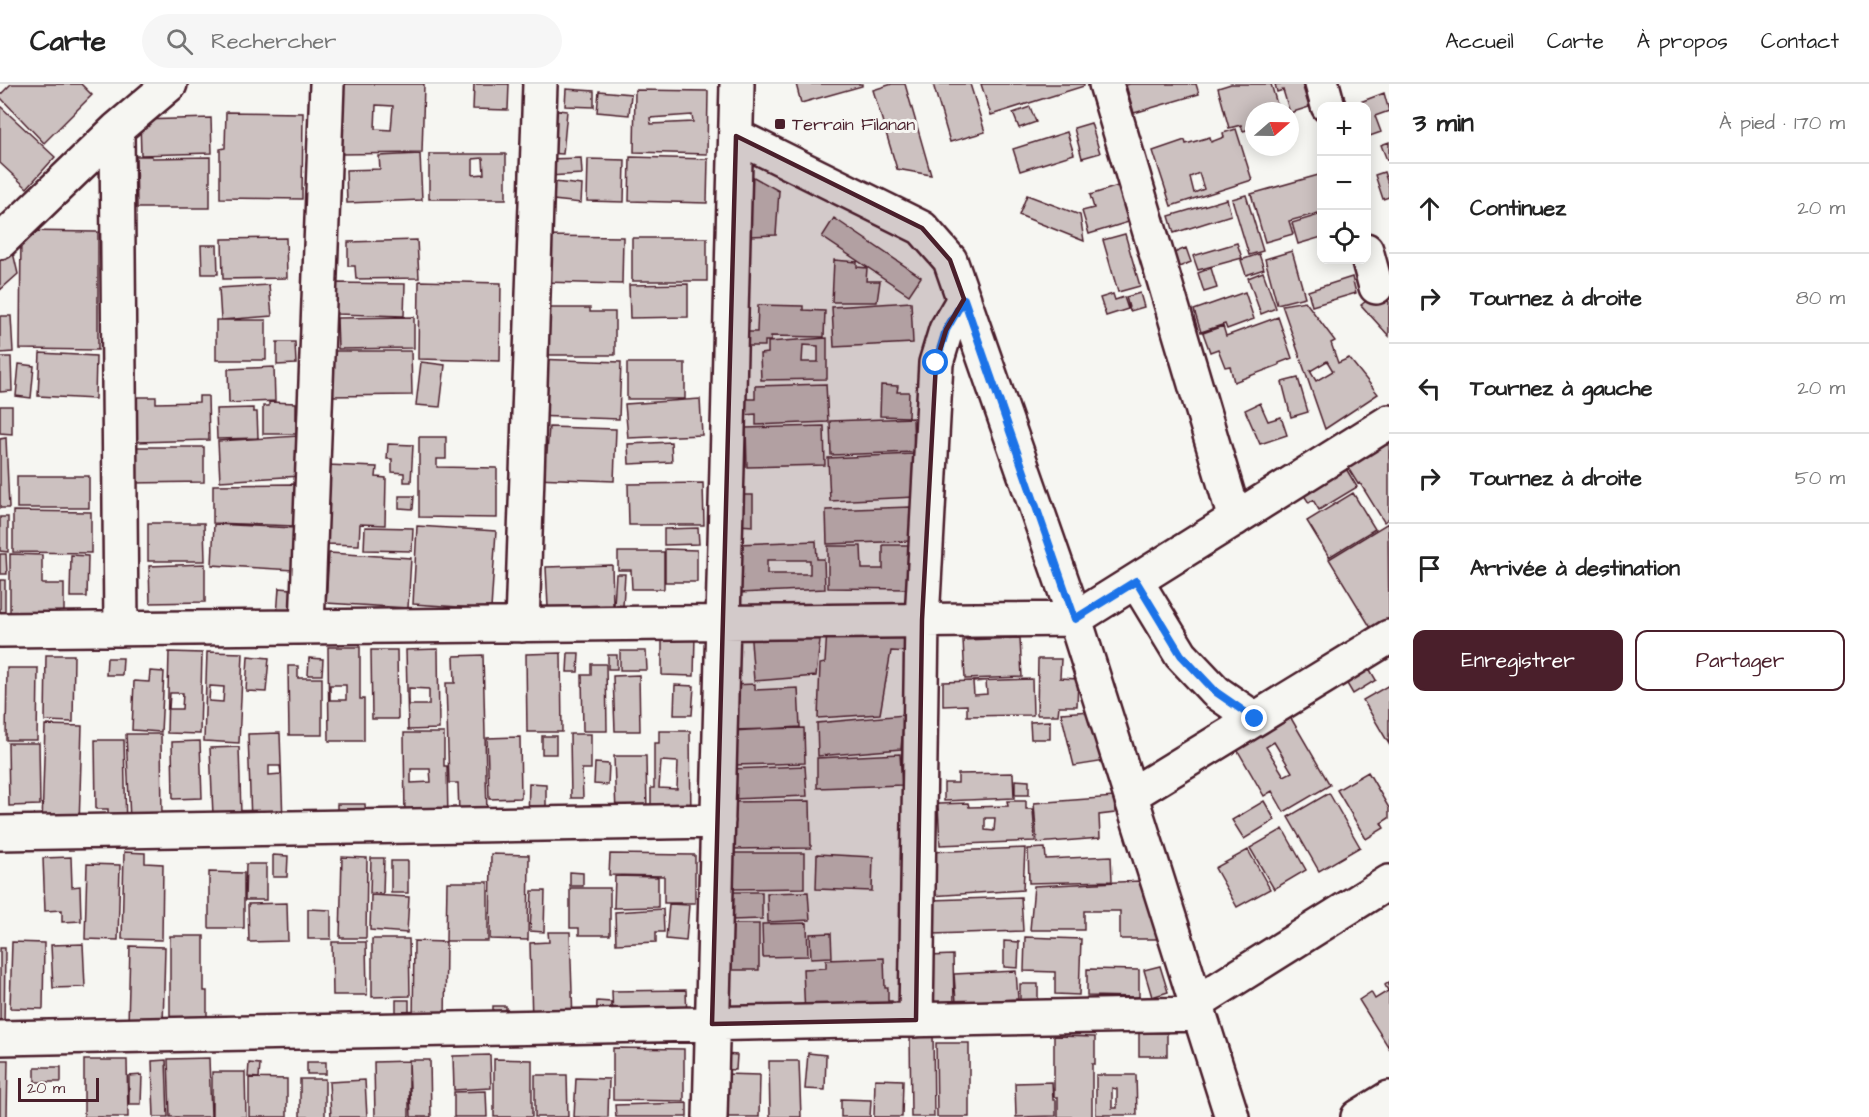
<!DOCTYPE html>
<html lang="fr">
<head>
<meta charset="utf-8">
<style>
  body { margin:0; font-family:"Architects Daughter",sans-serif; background:#f6f6f6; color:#222 }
  .controls { position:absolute; right:18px; top:18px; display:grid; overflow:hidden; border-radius:12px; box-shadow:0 3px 15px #0003 }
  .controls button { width:54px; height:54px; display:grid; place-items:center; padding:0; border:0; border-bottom:2px solid #e0e0e0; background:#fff; color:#222; font:30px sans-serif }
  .compass { position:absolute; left:1245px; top:18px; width:54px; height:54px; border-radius:50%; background:#fff; box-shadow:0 3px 15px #0003; rotate:70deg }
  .scale { position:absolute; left:18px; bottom:15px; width:81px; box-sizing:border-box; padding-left:6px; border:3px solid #4a1f2b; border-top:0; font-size:16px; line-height:21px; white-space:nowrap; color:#4a1f2b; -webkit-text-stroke:4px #f6f6f2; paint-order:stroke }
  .stop { position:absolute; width:18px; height:18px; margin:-14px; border:4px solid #1a73e8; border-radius:50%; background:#fff }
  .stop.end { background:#1a73e8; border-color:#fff; box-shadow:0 2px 6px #0008 }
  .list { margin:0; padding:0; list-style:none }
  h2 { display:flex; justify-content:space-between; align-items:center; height:78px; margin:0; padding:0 24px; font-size:26px }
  h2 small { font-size:20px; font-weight:400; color:#767676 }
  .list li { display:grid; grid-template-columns:39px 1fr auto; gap:18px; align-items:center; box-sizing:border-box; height:90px; padding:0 24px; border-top:2px solid #e0e0e0 }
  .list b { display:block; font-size:22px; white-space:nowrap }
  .list em { font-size:20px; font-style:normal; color:#767676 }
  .actions { display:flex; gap:12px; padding:18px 24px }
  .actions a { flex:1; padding:14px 0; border:2px solid #4a1f2b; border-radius:12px; text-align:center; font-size:21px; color:#4a1f2b }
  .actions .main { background:#4a1f2b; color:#fff }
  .icon { flex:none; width:33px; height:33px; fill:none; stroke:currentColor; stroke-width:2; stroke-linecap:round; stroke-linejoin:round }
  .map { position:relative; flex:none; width:1389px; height:1033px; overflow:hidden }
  header { display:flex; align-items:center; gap:36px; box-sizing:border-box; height:84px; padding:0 30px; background:#fff; border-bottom:2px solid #e0e0e0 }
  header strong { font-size:28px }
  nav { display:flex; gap:33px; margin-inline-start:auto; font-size:21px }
  .search { width:420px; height:54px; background:#f6f6f6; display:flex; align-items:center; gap:15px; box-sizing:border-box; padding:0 21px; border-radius:33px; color:#767676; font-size:22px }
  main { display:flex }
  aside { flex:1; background:#fff }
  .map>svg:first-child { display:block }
</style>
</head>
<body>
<header>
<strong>Carte</strong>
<div class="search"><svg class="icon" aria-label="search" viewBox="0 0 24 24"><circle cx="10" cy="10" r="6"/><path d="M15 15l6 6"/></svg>Rechercher</div>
<nav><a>Accueil</a><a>Carte</a><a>À propos</a><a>Contact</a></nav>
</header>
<main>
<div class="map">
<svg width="1389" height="1033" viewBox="0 0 1389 1033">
  <rect width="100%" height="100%" fill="#f6f6f2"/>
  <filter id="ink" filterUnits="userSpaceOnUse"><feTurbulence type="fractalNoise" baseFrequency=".0167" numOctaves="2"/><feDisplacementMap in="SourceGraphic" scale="12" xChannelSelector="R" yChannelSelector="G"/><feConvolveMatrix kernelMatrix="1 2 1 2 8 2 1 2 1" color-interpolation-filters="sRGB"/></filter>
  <g filter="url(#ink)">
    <path fill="#ccc1c0" stroke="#4a1f2b" stroke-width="1.5" fill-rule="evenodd" d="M11,0h70l11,11 -48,48 -44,-46v-2z
      M341,0h83l-2,69 -82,1zM376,21l17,1 -2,24 -16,-1z
      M474,0h35l-1,26 -35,-1z
      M796,0h66v2l-61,17z
      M892,0h13l26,91 -34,-6 -24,-79z
      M933,0h37l15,48 -35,10z
      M981,0h103v2l-93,29z
      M1130,0h66l3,10 -65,19 -8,-28z
      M1231,0h40l8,27h-25v17l-11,3 -2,-6 -12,3 -11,-40z
      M1275,0h27l7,23 -19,6 -7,-23 -6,2z
      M566,5l28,2v16l-29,-1z
      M635,6l73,1 -1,63 -73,-2zM692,31l1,7 -42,2 -1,-6z
      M599,7l32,3 -2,21 -32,-3z
      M1384,9l5,18 -14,5 6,16 -14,5 -1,-31h-10l-1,-2z
      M0,22l55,51 -28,31 -27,-25z
      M1030,23l6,15 -17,6 -6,-15z
      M549,25l18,2 -4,43 -17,-1z
      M226,28l77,1 -1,86 -82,-1v-49l5,-1z
      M211,34l1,35 -71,2 -1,-35z
      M1091,39l9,30 -18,5 -8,-30z
      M1236,45l16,51 -81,26 -18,-55 32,-11 1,4 24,-7 1,5 13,-5 -1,-4zM1199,89l5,16 -10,4 -4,-16z
      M1067,48l7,22 -54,17 -7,-22z
      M1389,58v17l-2,1 -6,-15z
      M420,70l2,46 -75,3 -1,-33 34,-1 -1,-13z
      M429,70h77v45h-77zM483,74l1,16 -11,1v-16z
      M136,72h16v2l58,-1v51h-73z
      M630,73l78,2 -1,44 -78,-2z
      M581,74l1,16 -34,2 -1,-17z
      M588,75l37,1 -1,42 -37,-1z
      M1384,88l5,15v10l-6,2 -8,-24z
      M1322,90v38l-33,9 4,13 -28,8 -14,-48z
      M750,91l29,16 -3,44 -27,1z
      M554,98l28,3 -1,18 -28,-3z
      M1124,100l11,36 -46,14 -7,-23 12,-3 -4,-13z
      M1027,111l53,20 4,26 -65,-26z
      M1246,111l17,56 -14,4 -17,-56z
      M1227,115l4,16 -57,18 -5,-17z
      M1322,130v23l-24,7 -6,-21z
      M834,134l87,59 -12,18 -87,-58z
      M21,147l77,1v118l-78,-1z
      M1125,150l15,52 -22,6 -15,-52z
      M542,152l81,1 -1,47 -80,-2z
      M286,154l1,40 -64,1 -1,-40z
      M632,154h75v43h-75z
      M417,156l2,38 -63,1 -1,-13h-7v-24z
      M1237,159l5,15 -44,12 -5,-14z
      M201,161h16l1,29h-16z
      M12,164l6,26 -18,16v-31z
      M1186,164l5,14 -12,5 -5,-14z
      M1292,167l13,46 -28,7 -12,-45z
      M1259,170l5,15 -18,6 -5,-15z
      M834,176l23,2v5l10,1 -1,13h14l-3,21h-45z
      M1211,184l6,20 -13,4 -6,-19z
      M1263,188l13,36 -15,6 -13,-36z
      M1352,193l4,16 -44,13 -4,-15z
      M419,197l82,2 -1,78 -82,-2z
      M337,199l68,1 -1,32 -68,-2z
      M688,200v33l-58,1 -1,-33z
      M269,201l3,31 -51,4 -2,-32z
      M1379,207l10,11v34l-28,-31z
      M1245,208l9,27 -27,10 -2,-5 -24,8 -7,-22z
      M1140,209l4,14 -14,4 -4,-14z
      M1113,210l2,6 9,-3 4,12 -22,7 -6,-18z
      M1305,217l30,40 -4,2 7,20 11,-5 29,36 -53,35 -43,-124zM1327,277l6,10 -17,10 -6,-10z
      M911,218l2,41 -79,4 -2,-40z
      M758,221l45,1v4l22,1 -1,26 -53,-1v5h-6v5h-18v-14h10z
      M537,224h53v4h25v43h-78z
      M0,232h11l2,36 -13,1z
      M414,233v31l-76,1 -1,-31z
      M1278,233l14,41 -13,5v2l-45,17 -4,-16 -5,1 -7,-18 -8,3 -7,-19 20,-7 3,10z
      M216,236h50v40h-50z
      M827,254v41l-66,1 -1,-26 8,-1v-11zM803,261l15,1v16h-16z
      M277,258h18l1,22 -19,1z
      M329,267h82l1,44 -82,1z
      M40,269l56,3 -1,43 -57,-3z
      M0,273h11l1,34 -12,1z
      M534,275l87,3 -2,57 -87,-3z
      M421,278l24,3 -5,42 -24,-2z
      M627,279h58v36h-58z
      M19,280l15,2 -3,32 -15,-2z
      M274,283l1,34 -46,2 -1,-34z
      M1298,294l10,34 -17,5 -9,-35z
      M826,300l2,38 -72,3v-11l-12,1v-16h11v-13z
      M881,301l17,1 -1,6h12l-1,25 -28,-1z
      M199,312h9l1,44 -72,2 -1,-45h20v6l43,-1z
      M700,315l2,36 -74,3 -3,-34z
      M269,318l27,1v31h-33v-28h6z
      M1260,319l8,18 13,-4 6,18 -27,9 -15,-34z
      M0,322h12v28l-12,-1z
      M253,324v4h4l1,26 -41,1 -1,-30z
      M913,334l1,34 -83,3 -1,-34z
      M824,342l1,39 -78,2 -1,-39z
      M549,343l67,2 -2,52 -80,-3 1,-26 12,1z
      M298,352l3,40 -81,5 -2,-40z
      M419,353h27v22h-9v8l60,1v50l-78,-1z
      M1389,353v81l-5,4 -24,-39 -2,1 -15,-24z
      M6,354l3,70h-9v-69z
      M671,358l1,20 -43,2 -1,-20z
      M388,360l25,1 -2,37h-7v-9l-12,-1v-13h-5z
      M135,363h69v35l-74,1z
      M913,370l2,43 -85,4 -2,-43z
      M1339,373l18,30 -38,23 -6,-10 -4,3 -13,-20z
      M327,381l50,2 -1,10 10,1 -1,47 -25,-1 -1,21 -35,-1z
      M17,392h72v32h-72z
      M703,399l1,42h-75l-1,-41z
      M295,400v42l-82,-3v-38z
      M1353,409l22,36 -46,28 -22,-36z
      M739,411h14v31l-15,-1z
      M399,412h15l-1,13 -14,-1z
      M910,423l1,34 -84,3 -1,-34z
      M13,427l78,1v41l-78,-1z
      M0,433h8v35l-8,-1z
      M148,439h56l1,38h-57z
      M1388,439l1,101 -15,9 -45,-74z
      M214,440l81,4 -2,42 -81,-5z
      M417,442l79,5 -5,78 -78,-5z
      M365,443l48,1 -1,23 -48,-1z
      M698,444l1,16 -35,1v-16z
      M816,457l1,18h7l1,30 -85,4 -3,-49zM767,476h43v14h-43z
      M883,461h26l-1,44 -80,-1v-42h33l1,23h21z
      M665,465l32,1v32h-32z
      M618,468h46v37h-32l-1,-19h-13z
      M329,469l82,5 -3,50 -82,-5z
      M0,470h6l1,20h-7z
      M10,470l32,1v29h22v31l-54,-1z
      M71,471l17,1 -1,41h-17z
      M205,480v38l-55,1 -1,-37z
      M612,481l1,40 -65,2 -2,-40z
      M616,490h9l-2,32 -9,-1z
      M0,496h5v33h-5z
      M279,504l13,1 -2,28 -13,-1z
      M822,539l-6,53 -62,5 -4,-53z
      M912,541l-1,27 -20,-1 -11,63 -62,4 2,-54 5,-1 2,-33z
      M662,552h33l-1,40 -32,-1z
      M1020,554l2,39 -57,2 -2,-39z
      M328,563h32v52h4v42h-35zM330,601h16v15h-16z
      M438,565l1,80 -31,1 -2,-80zM409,604l20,1v16h-20z
      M371,566h26l1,69h-26z
      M620,567h26l1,19h-27z
      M169,568l33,1 -2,81 -33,-1zM170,609h13l-1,16h-13z
      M207,568l36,1 -4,90 -35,-2zM210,602l14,1 -1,15 -14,-1z
      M561,569l1,79h-35l-1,-78z
      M568,569h11l-1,19h-11z
      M46,571h28l-1,67 -28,-1z
      M483,571l4,159h-28l-1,-31h-9l-3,-100h9l-1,-27z
      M608,571h9v14h-9z
      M248,572l21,2 -3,34 -20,-1z
      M107,574h16l-1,17h-16z
      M309,574l14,1 -1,16h-14z
      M1038,575h23l-1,19 18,1 -1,27h-18l-1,9h-21z
      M591,580h15l1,67h-24l-1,-56h9z
      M288,582h10v12h24v57h-33z
      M7,584h31l-1,72h-31z
      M1369,584l7,12 -23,14 -7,-12z
      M150,587l14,1 -3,60 -29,-2 2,-49 15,1z
      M639,591l1,56h-25l-2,-55z
      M1032,595l1,36 -66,1v-11l-24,1v-24zM986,597l1,13 -13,1 -1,-13z
      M755,600v6l43,-2 2,39 -67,4 -2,-46z
      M675,601l19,1 -2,29h-18z
      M1389,601v59l-26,-44z
      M1092,627l14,50 -32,5 -13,-53z
      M1288,629l42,72 -46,27 -12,-21 -8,5 -30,-52zM1274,658l18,30 -8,4 -18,-29z
      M904,631l-3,34 -83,7 -1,-33z
      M1050,637v18h-19l-1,-17z
      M45,641l37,1 -3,100 -37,-1z
      M804,644l1,35 -71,2 -2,-35z
      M659,647h31l1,89 -40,-6v-26h3v-45h5zM661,677l17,1 -1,27 -18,-1z
      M280,649l3,89h-32l-3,-88zM269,682h11l1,8 -12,1z
      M404,649h40v33h3l1,55h-43zM411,685h19l1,13 -20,1z
      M126,650h35l1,85 -32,1z
      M570,650h21v35h-9l1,29h-12z
      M542,652h14v18h-14z
      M520,653l1,61 -32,1 -2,-61z
      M95,656h29l2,90 -18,1v-22h-12z
      M200,657l2,57 -29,1 -1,-57z
      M8,659h31l1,62 -31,1z
      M239,663l2,67 -28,1 -3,-67z
      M900,670l2,31 -85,3v-30z
      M614,672h32l1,58 -31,1z
      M595,679l14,1 -1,21 -14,-1z
      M805,682l2,30 -75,3 -1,-30z
      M1368,688l21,36v10l-8,5 3,5 -18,11 -29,-49z
      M1013,689l1,25 -70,3v-18h14v-9z
      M1015,696l14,1v14h-14z
      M529,699l17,1v37l-18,-1z
      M1329,709l31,54 -41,24 -31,-54z
      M1114,713l1,16 -16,2 1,23 -63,5 -3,-40z
      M810,717l1,47 -80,1 -1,-47z
      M1007,717h19v8h7l2,32 -95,4 -2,-41 30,-1 1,4 39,-1zM985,734h10l-1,13 -9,-1z
      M1264,717l11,19 -31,19 -12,-19z
      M337,720h28l1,16h-29z
      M1283,745l23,41 -32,19 -24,-41z
      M1025,764l-2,42 -93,6 -3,-44z
      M1045,764l1,11 65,-3 1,25 -83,2 -1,-34z
      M1248,766l22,39 -33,18 -22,-39z
      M124,768l21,1v10l18,1 -1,76 -40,-1z
      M732,769h72v35l-72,1z
      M491,770l38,1 -1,85 -38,-1z
      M610,770l85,1v48h-31v-27l-55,-1z
      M817,770l56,3 -1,34 -56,-2z
      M273,771l15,1 -1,21h-14z
      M71,773l1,30 8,-1 1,35 -19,1v-12l-17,1 -2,-53z
      M342,773l25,1 -1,80h-26z
      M371,774h13l-1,36 -13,-1z
      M391,777h17v32h-17z
      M87,780l33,1 -2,75 -33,-1z
      M246,780h20v36h-21z
      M209,788l35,1v55h-35z
      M570,788l13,1v13h-13z
      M615,792l43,1v30l-44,1z
      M1139,797l19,58h-38v-28h-36v19h-54l4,-44z
      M447,798h41v59h-42z
      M570,804h40v47h-31v-7h-9z
      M532,807h13l-1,41 -14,-1z
      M731,808h31v27l-31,1z
      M808,808l2,28 -42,2 -1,-29z
      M371,811l38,2 -2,36 -37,-3z
      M1021,813l2,34 -90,3 -2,-34z
      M287,819l1,38 -39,1 -1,-38z
      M669,820l20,1 -3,36 -20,-2z
      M308,825l23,1v29h-23z
      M663,825l1,23h-8v10l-40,2 -1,-32z
      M807,839l1,33 -45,1 -1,-33z
      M725,840h34v46h-34z
      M548,848h22l3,90 -41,1 -2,-80 19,-1z
      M831,849l1,24 -21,1 -1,-24z
      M170,852h34v55h3v34l-37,-7z
      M1025,853l56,2 -2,56 -24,-1v-22l-31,-1z
      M372,855h37l1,57 -38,1z
      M414,857l32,1 -1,82h-32z
      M1004,857l15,1 -1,26 -14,-1z
      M12,858l32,1 -1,66 -33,-1z
      M332,858h34l1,53h-34z
      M83,860l2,43 -32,1 -2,-43z
      M130,862l35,1 -2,79 -35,-1z
      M0,864h5l-1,84h-4z
      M953,871l1,48 -24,1 -1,-48z
      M884,874l1,30h3v13h4l1,12 -88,4 -2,-48 23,-1v-8z
      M1160,882l8,26 -16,5 -8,-27z
      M1087,885l52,1v27l-52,-1z
      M1016,887l2,28 -62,3 -2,-28z
      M1389,898v66l-30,-48 12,-8 4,7 13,-8 -3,-6z
      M1020,900h18v16h-18z
      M686,906l1,29 -74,1 -1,-29z
      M396,916h13v24l-13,-1z
      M597,917l14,1 -1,22 -14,-1z
      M493,922h13v18l-13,-1z
      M933,947l1,86h-23l-1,-85z
      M1139,949h28v23h-28z
      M1054,952l41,1v27h-3v53h-34v-20h-4z
      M936,959h33v74h-32z
      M613,964l71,1v52l-71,-1z
      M808,969l18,2 -1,35 -20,-1z
      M722,970l15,1 -1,15 -16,-1z
      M490,971l1,33 -37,2 -1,-34z
      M209,974l2,59h-41l-2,-58z
      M494,975l38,1v57h-38z
      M0,976h8l-1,57h-7z
      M84,976h43l1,57h-44z
      M166,976l2,57h-14l-2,-56z
      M409,976h21l1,57h-20z
      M409,977v56h-34l-1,-55z
      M769,977h30l2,56h-31z
      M307,978h19v12h-19z
      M249,979l11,1 -1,14 -11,-1z
      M35,983h26v15h-26z
      M212,988h33l1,45h-34z
      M723,990l37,1 -1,42h-37z
      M142,991l-1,29h-12v-28z
      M535,991h32l1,42h-33z
      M1096,991h40l1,40h-41zM1112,1004l5,1v19h-5z
      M249,994l38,1v38h-38z
      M576,994l33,1 -1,38h-34z
      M300,995h25v38h-25z
      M875,995l28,1 -1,37h-28z
      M365,996l2,37h-36l-2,-35z
      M1052,998l1,18h3v16l-40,1 -1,-34z
      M486,1007l1,26h-33v-25z
      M841,1015l30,1 -1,17h-29z
      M687,1019v14h-71l-1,-12z"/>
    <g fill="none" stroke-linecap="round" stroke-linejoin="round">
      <defs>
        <path id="minor" d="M1106,0l129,435
          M1322,0l6,22
          M117,45l4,500
          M736,52l186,92 28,32 125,359 157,498
          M0,158l117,-113 53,-45
          M1366,166l10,37
          M1136,497l45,74 35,37 39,27
          M522,541l18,-541
          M307,543l20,-543
          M0,546l1075,-11 314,-197
          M1131,711l258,-158
          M0,749l718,-12
          M1196,919l193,-121
          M916,936l6,-400 14,-257 10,-33 18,-31
          M0,954l1200,-24
          M710,1033l27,-1033
          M1358,1033l31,-19"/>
      </defs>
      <use href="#minor" stroke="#4a1f2b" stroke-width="38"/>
      <use href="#minor" stroke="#f6f6f2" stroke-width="33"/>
    </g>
  </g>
  <g fill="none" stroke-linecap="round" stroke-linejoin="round" filter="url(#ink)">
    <path stroke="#1a73e8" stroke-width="8" d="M936,279l10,-33 18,-31 111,320 61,-38 45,74 35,37 39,27"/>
  </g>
  <path fill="#4a1f2b" fill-opacity="0.2" stroke="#4a1f2b" stroke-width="4.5" stroke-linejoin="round" d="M736,52l186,92 28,32 14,39 -18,31 -10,33 -14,257 -6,400 -204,4z"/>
  <rect fill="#4a1f2b" stroke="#f6f6f2" stroke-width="2" x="774" y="34" width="12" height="12" rx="3"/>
  <g text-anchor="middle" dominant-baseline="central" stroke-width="6" stroke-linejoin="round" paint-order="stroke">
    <g font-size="18" fill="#4a1f2b" stroke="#f6f6f2" text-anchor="start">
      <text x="792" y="40">Terrain Filanan</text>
    </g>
  </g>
</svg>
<div class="controls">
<button>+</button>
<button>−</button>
<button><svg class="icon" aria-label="locate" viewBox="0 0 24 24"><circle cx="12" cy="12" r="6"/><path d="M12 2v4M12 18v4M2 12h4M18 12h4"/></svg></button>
</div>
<svg class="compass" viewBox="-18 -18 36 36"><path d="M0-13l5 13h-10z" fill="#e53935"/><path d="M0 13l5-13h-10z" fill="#767676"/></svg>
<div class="scale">20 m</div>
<div class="stop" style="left:936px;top:279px"></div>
<div class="stop end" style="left:1255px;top:635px"></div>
</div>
<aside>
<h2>3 min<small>À pied · 170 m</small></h2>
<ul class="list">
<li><svg class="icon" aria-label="ahead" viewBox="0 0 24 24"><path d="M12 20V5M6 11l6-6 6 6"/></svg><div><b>Continuez</b></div><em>20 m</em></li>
<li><svg class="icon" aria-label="right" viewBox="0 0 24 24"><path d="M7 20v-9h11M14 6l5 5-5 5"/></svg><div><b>Tournez à droite</b></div><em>80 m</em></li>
<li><svg class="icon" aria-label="left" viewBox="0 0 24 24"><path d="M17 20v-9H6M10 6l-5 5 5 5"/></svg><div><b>Tournez à gauche</b></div><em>20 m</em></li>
<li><svg class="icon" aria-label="right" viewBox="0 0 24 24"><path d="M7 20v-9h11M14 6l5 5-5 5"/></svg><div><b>Tournez à droite</b></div><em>50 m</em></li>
<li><svg class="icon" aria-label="arrive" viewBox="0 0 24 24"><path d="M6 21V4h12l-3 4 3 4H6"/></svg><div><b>Arrivée à destination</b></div></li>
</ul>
<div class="actions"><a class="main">Enregistrer</a><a>Partager</a></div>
</aside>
</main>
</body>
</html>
